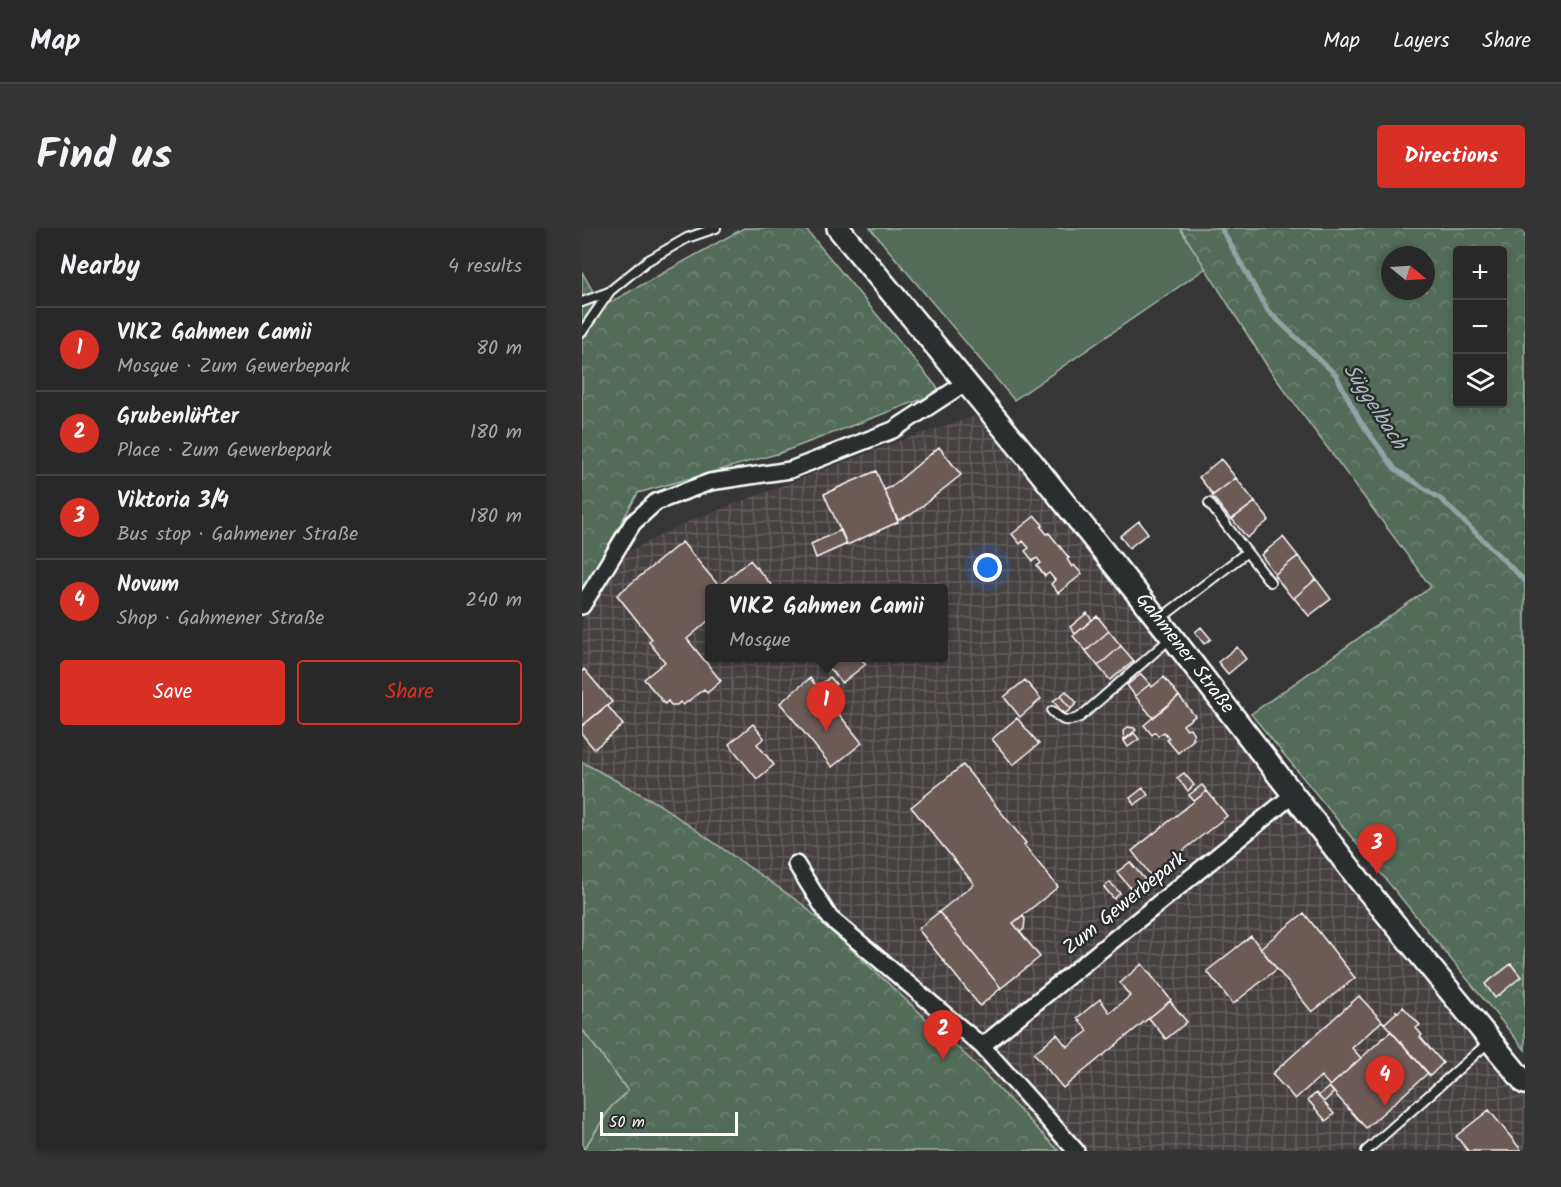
<!DOCTYPE html>
<html lang="en">
<head>
<meta charset="utf-8">
<style>
  body { margin:0; font-family:Kalam,sans-serif; background:#353434; color:#f1f3f6 }
  .controls { position:absolute; right:18px; top:18px; display:grid; overflow:hidden; border-radius:6px; box-shadow:0 3px 9px #0003 }
  .controls button { width:54px; height:54px; display:grid; place-items:center; padding:0; border:0; border-bottom:2px solid #454445; background:#292828; color:#f1f3f6; font:30px sans-serif }
  .compass { position:absolute; left:799px; top:18px; width:54px; height:54px; border-radius:50%; background:#292828; box-shadow:0 3px 9px #0003; rotate:108deg }
  .scale { position:absolute; left:18px; bottom:15px; width:138px; box-sizing:border-box; padding-left:6px; border:3px solid #fff; border-top:0; font-size:16px; line-height:21px; white-space:nowrap; color:#fff; -webkit-text-stroke:4px #2a2d2e; paint-order:stroke }
  .you { position:absolute; left:406px; top:340px; width:21px; height:21px; margin:-15px; border:4px solid #fff; border-radius:50%; background:#1a73e8; box-shadow:0 0 0 9px #1a73e833 }
  .badge { display:grid; place-items:center; width:39px; height:39px; border-radius:50%; background:#d93025; color:#fff; font-size:20px; font-weight:700 }
  .pin { position:absolute; translate:-50% -50px; filter:drop-shadow(0 2px 3px #0008) }
  .pin::after { content:''; position:absolute; top:32px; width:21px; height:18px; background:inherit; clip-path:polygon(0 0,100% 0,50% 100%) }
  .popup { position:absolute; left:123px; top:356px; width:243px; height:78px; box-sizing:border-box; display:grid; place-content:center; border-radius:6px; background:#292828; filter:drop-shadow(0 2px 4px #0005); font-size:20px; white-space:nowrap; color:#a5a6a8 }
  .popup b { font-size:22px; color:#f1f3f6 }
  .popup::after { content:''; position:absolute; left:50%; top:100%; margin-left:-12px; border:12px solid transparent; border-top-color:#292828 }
  .list { margin:0; padding:0; list-style:none }
  h2 { display:flex; justify-content:space-between; align-items:center; height:78px; margin:0; padding:0 24px; font-size:26px }
  h2 small { font-size:20px; font-weight:400; color:#a5a6a8 }
  .list li { display:grid; grid-template-columns:39px 1fr auto; gap:18px; align-items:center; box-sizing:border-box; height:84px; padding:0 24px; border-top:2px solid #454445 }
  .list b { display:block; font-size:22px; white-space:nowrap }
  .list p { margin:0; font-size:20px; white-space:nowrap; color:#a5a6a8 }
  .list em { font-size:20px; font-style:normal; color:#a5a6a8 }
  .actions { display:flex; gap:12px; padding:18px 24px }
  .actions a { flex:1; padding:14px 0; border:2px solid #d93025; border-radius:6px; text-align:center; font-size:21px; color:#d93025 }
  .actions .main { background:#d93025; color:#fff }
  .icon { flex:none; width:33px; height:33px; fill:none; stroke:currentColor; stroke-width:2; stroke-linecap:round; stroke-linejoin:round }
  .map { position:relative; flex:none; width:943px; height:923px; overflow:hidden; border-radius:6px }
  header { display:flex; align-items:center; gap:36px; box-sizing:border-box; height:84px; padding:0 30px; background:#292828; border-bottom:2px solid #454445 }
  header strong { font-size:28px }
  nav { display:flex; gap:33px; margin-inline-start:auto; font-size:21px }
  .intro { display:flex; align-items:center; justify-content:space-between; box-sizing:border-box; height:144px; padding:0 36px }
  h1 { margin:0; font-size:42px }
  .button { padding:15px 27px; border-radius:6px; background:#d93025; color:#fff; font-size:21px; font-weight:700 }
  main { display:flex; gap:36px; padding:0 36px }
  aside { flex:1; background:#292828; border-radius:6px; box-shadow:0 3px 9px #0003 }
  .map>svg:first-child { display:block }
</style>
</head>
<body>
<header>
<strong>Map</strong>
<nav><a>Map</a><a>Layers</a><a>Share</a></nav>
</header>
<div class="intro"><h1>Find us</h1><a class="button">Directions</a></div>
<main>
<aside>
<h2>Nearby<small>4 results</small></h2>
<ul class="list">
<li><span class="badge">1</span><div><b>VIKZ Gahmen Camii</b><p>Mosque · Zum Gewerbepark</p></div><em>80 m</em></li>
<li><span class="badge">2</span><div><b>Grubenlüfter</b><p>Place · Zum Gewerbepark</p></div><em>180 m</em></li>
<li><span class="badge">3</span><div><b>Viktoria 3/4</b><p>Bus stop · Gahmener Straße</p></div><em>180 m</em></li>
<li><span class="badge">4</span><div><b>Novum</b><p>Shop · Gahmener Straße</p></div><em>240 m</em></li>
</ul>
<div class="actions"><a class="main">Save</a><a>Share</a></div>
</aside>
<div class="map">
<svg width="943" height="923" viewBox="0 0 943 923">
  <defs>
    <pattern id="industrial-grid" width="8" height="8" patternUnits="userSpaceOnUse" patternTransform="scale(1.5)"><rect width="8" height="8" fill="#474140"/><path d="M0 4h8M4 0v8" fill="none" stroke="#635e5d"/></pattern>
    <pattern id="forest-crowns" width="20" height="18" patternUnits="userSpaceOnUse" patternTransform="scale(1.5)"><rect width="20" height="18" fill="#526c5a"/><path d="M2 6a3 3 0 1 1 6 0M12 15a3 3 0 1 1 6 0" fill="none" stroke="#6c8273"/></pattern>
  </defs>
  <rect width="100%" height="100%" fill="#373636"/>
  <filter id="ink" filterUnits="userSpaceOnUse"><feTurbulence type="fractalNoise" baseFrequency=".0167" numOctaves="2"/><feDisplacementMap in="SourceGraphic" scale="12" xChannelSelector="R" yChannelSelector="G"/><feConvolveMatrix kernelMatrix="1 2 1 2 8 2 1 2 1" color-interpolation-filters="sRGB"/></filter>
  <g filter="url(#ink)">
    <path fill="url(#industrial-grid)" fill-rule="evenodd" d="M402,185l541,674v64h-466l-89,-92 -168,-155 -145,-101 -75,-41v-140l40,-67 63,-32 214,-82zM127,360h234v70h-234z"/>
    <path fill="#526c5a" stroke="#a8b6ac" stroke-width="1.5" d="M288,0h310l26,40 -192,132z
      M0,801l46,62 -17,16 -28,44z"/>
    <path fill="url(#forest-crowns)" stroke="#a8b6ac" stroke-width="1.5" fill-rule="evenodd" d="M162,0h61l136,164 -161,61 -142,40 -56,99v-320l20,35z
      M598,0h345v822l-274,-336 180,-127 -160,-215zM876,22h45v154h-45zM808,27h36v36h-36z
      M0,534l75,41 145,101 168,155 89,92h-476l28,-44 17,-16 -46,-62z"/>
    <g fill="none" stroke-linecap="round" stroke-linejoin="round">
      <path stroke="#91a3a5" stroke-width="5" d="M639,0l47,83 68,64 24,46 35,48 47,31 83,81"/>
    </g>
    <path fill="#6c5a57" stroke="#fff" stroke-width="1.5" d="M357,219l22,28 -49,39 -14,6 -14,-30 7,-3z
      M639,231l15,19 -23,17 -14,-18z
      M294,243l22,51 -51,23 -23,-51z
      M654,250l19,24 -24,18 -19,-24z
      M673,274l14,18 -22,18 -15,-19z
      M453,288l8,9 -2,2 6,7 2,-1 20,25 -2,1 5,8 2,-2 8,9 -24,19 -7,-9 4,-4 -6,-7 -4,3 -8,-10 4,-3 -4,-5 -4,3 -8,-10 4,-3 -6,-7 -3,3 -8,-10z
      M557,293l9,12 -19,15 -9,-12z
      M259,302l6,14 -31,14 -5,-14z
      M701,309l15,19 -23,18 -14,-19z
      M100,314l37,44 31,-26 24,28h-65v32l-22,19 34,42 -14,12 -3,-4 -21,16 -3,-3 -3,3h-6l-3,-4 -3,3 -21,-25 21,-17 -16,-20 3,-3 -35,-44z
      M716,328l18,23 -23,20 -19,-24z
      M734,351l15,20 -22,17 -15,-18z
      M505,385l5,7 -17,14 -5,-7z
      M515,388l12,15 -23,20 -13,-15z
      M619,399l10,12 -7,5 -9,-12z
      M527,403l12,15 -23,20 -12,-15z
      M539,418l13,15 -24,19 -12,-14z
      M655,419l9,12 -18,15 -10,-12z
      M253,430h25l6,6 -24,19 -16,-18z
      M2,441l28,33 -30,24v-54z
      M559,446l9,10 -15,12 -8,-11z
      M248,449l6,7 -13,10 -5,-7z
      M582,449l15,19 -26,22 -18,-22 15,-12 2,3z
      M228,450l52,65 -30,24 -52,-64z
      M443,452l16,19 -21,18 -16,-20z
      M484,463l11,12 -6,6 -11,-13z
      M478,468l11,13 -7,5 -11,-13z
      M597,468l16,20 -12,9 3,4 4,-1 4,6 -2,3 2,2 -16,14 -11,-13 2,-2 -5,-6 -6,4 -3,-4 -3,3 -8,-10z
      M25,477l16,20 -29,24 -12,-15v-8z
      M435,490l22,26 -26,21 -21,-26z
      M171,496l11,14 -7,6 17,21 -17,14 -28,-35z
      M546,499l6,1 2,2 -12,10 -1,-9z
      M552,505l5,6 -11,8 -4,-6z
      M381,537l63,78 -2,2 34,42 -45,36 27,34 -39,31 -62,-76 35,-28 -63,-77z
      M602,545l10,12 -6,6 -11,-13z
      M620,557l5,6 -13,10 -5,-6z
      M561,560l5,7 -14,10 -4,-7z
      M625,563l20,25 -76,60 -19,-25z
      M548,634l16,19 -13,10 -16,-19z
      M528,654l10,11 -6,6 -10,-12z
      M357,684l62,76 -21,18 -62,-77z
      M722,685l51,65 -43,34 -52,-64z
      M441,688l2,3 -1,10 -4,3 -7,-9z
      M669,708l26,33 -44,35 -26,-33z
      M560,736l29,36 -108,88 -29,-35 23,-19 10,13 21,-16 -11,-13 23,-19 10,14 20,-17 -10,-13z
      M929,736l10,13 -26,21 -10,-14z
      M777,768l23,25 -30,27 9,10 -31,28 -9,-10 -26,23 -23,-25z
      M588,773l17,21 -21,17 -17,-21z
      M821,779l17,18 -4,3 6,7 -2,2 23,26 -13,13 -48,-55 3,2 12,-11 -2,-2 3,2z
      M809,803l37,42 -62,55 -37,-41z
      M747,859l5,5 -10,10 -6,-6z
      M734,865l18,21 -8,7 -18,-21z
      M907,882l33,41h-54l-12,-15z"/>
    <g fill="none" stroke-linecap="round" stroke-linejoin="round">
      <defs>
        <path id="lane" d="M0,74l27,-10
          M0,104l28,-41 37,-30 40,-23 29,-10
          M627,275l61,79
          M578,391l87,-67
          M470,483c10,10 14,12 28,6l91,-79
          M784,923l123,-109"/>
        <path id="street" d="M0,378l51,-83 23,-21 54,-20 80,-12 103,-40 72,-47
          M214,636l34,54 152,128 94,105
          M400,818l312,-252"/>
        <g id="secondary">
          <path id="s1" d="M256,0l197,238 137,171 191,248 162,198"/>
        </g>
      </defs>
      <use href="#lane" stroke="#fff" stroke-width="12"/>
      <use href="#street" stroke="#fff" stroke-width="20"/>
      <use href="#secondary" stroke="#fff" stroke-width="26"/>
      <use href="#lane" stroke="#2a2d2e" stroke-width="8"/>
      <use href="#street" stroke="#2a2d2e" stroke-width="15"/>
      <use href="#secondary" stroke="#2a2d2e" stroke-width="21"/>
    </g>
  </g>
  <g text-anchor="middle" dominant-baseline="central" stroke-width="5" stroke-linejoin="round" paint-order="stroke">
    <g font-size="20" fill="#fff" stroke="#2a2d2e">
      <text stroke="none"><textPath href="#s1" startOffset="549">Gahmener Straße</textPath></text>
      <text transform="translate(543 676) rotate(-39)">Zum Gewerbepark</text>
    </g>
    <g font-size="21" font-style="italic" fill="#acbabc" stroke="#2a2d2e">
      <text transform="translate(792 179) rotate(57)">Süggelbach</text>
    </g>
  </g>
</svg>
<div class="controls">
<button>+</button>
<button>−</button>
<button><svg class="icon" aria-label="layers" viewBox="0 0 24 24"><path d="M12 4l9 5-9 5-9-5zM3 14l9 5 9-5"/></svg></button>
</div>
<svg class="compass" viewBox="-18 -18 36 36"><path d="M0-13l5 13h-10z" fill="#e53935"/><path d="M0 13l5-13h-10z" fill="#a5a6a8"/></svg>
<div class="scale">50 m</div>
<div class="you"></div>
<div class="pin badge" style="left:244px;top:503px">1</div>
<div class="popup"><b>VIKZ Gahmen Camii</b>Mosque</div>
<div class="pin badge" style="left:361px;top:832px">2</div>
<div class="pin badge" style="left:795px;top:646px">3</div>
<div class="pin badge" style="left:803px;top:878px">4</div>
</div>
</main>
</body>
</html>
